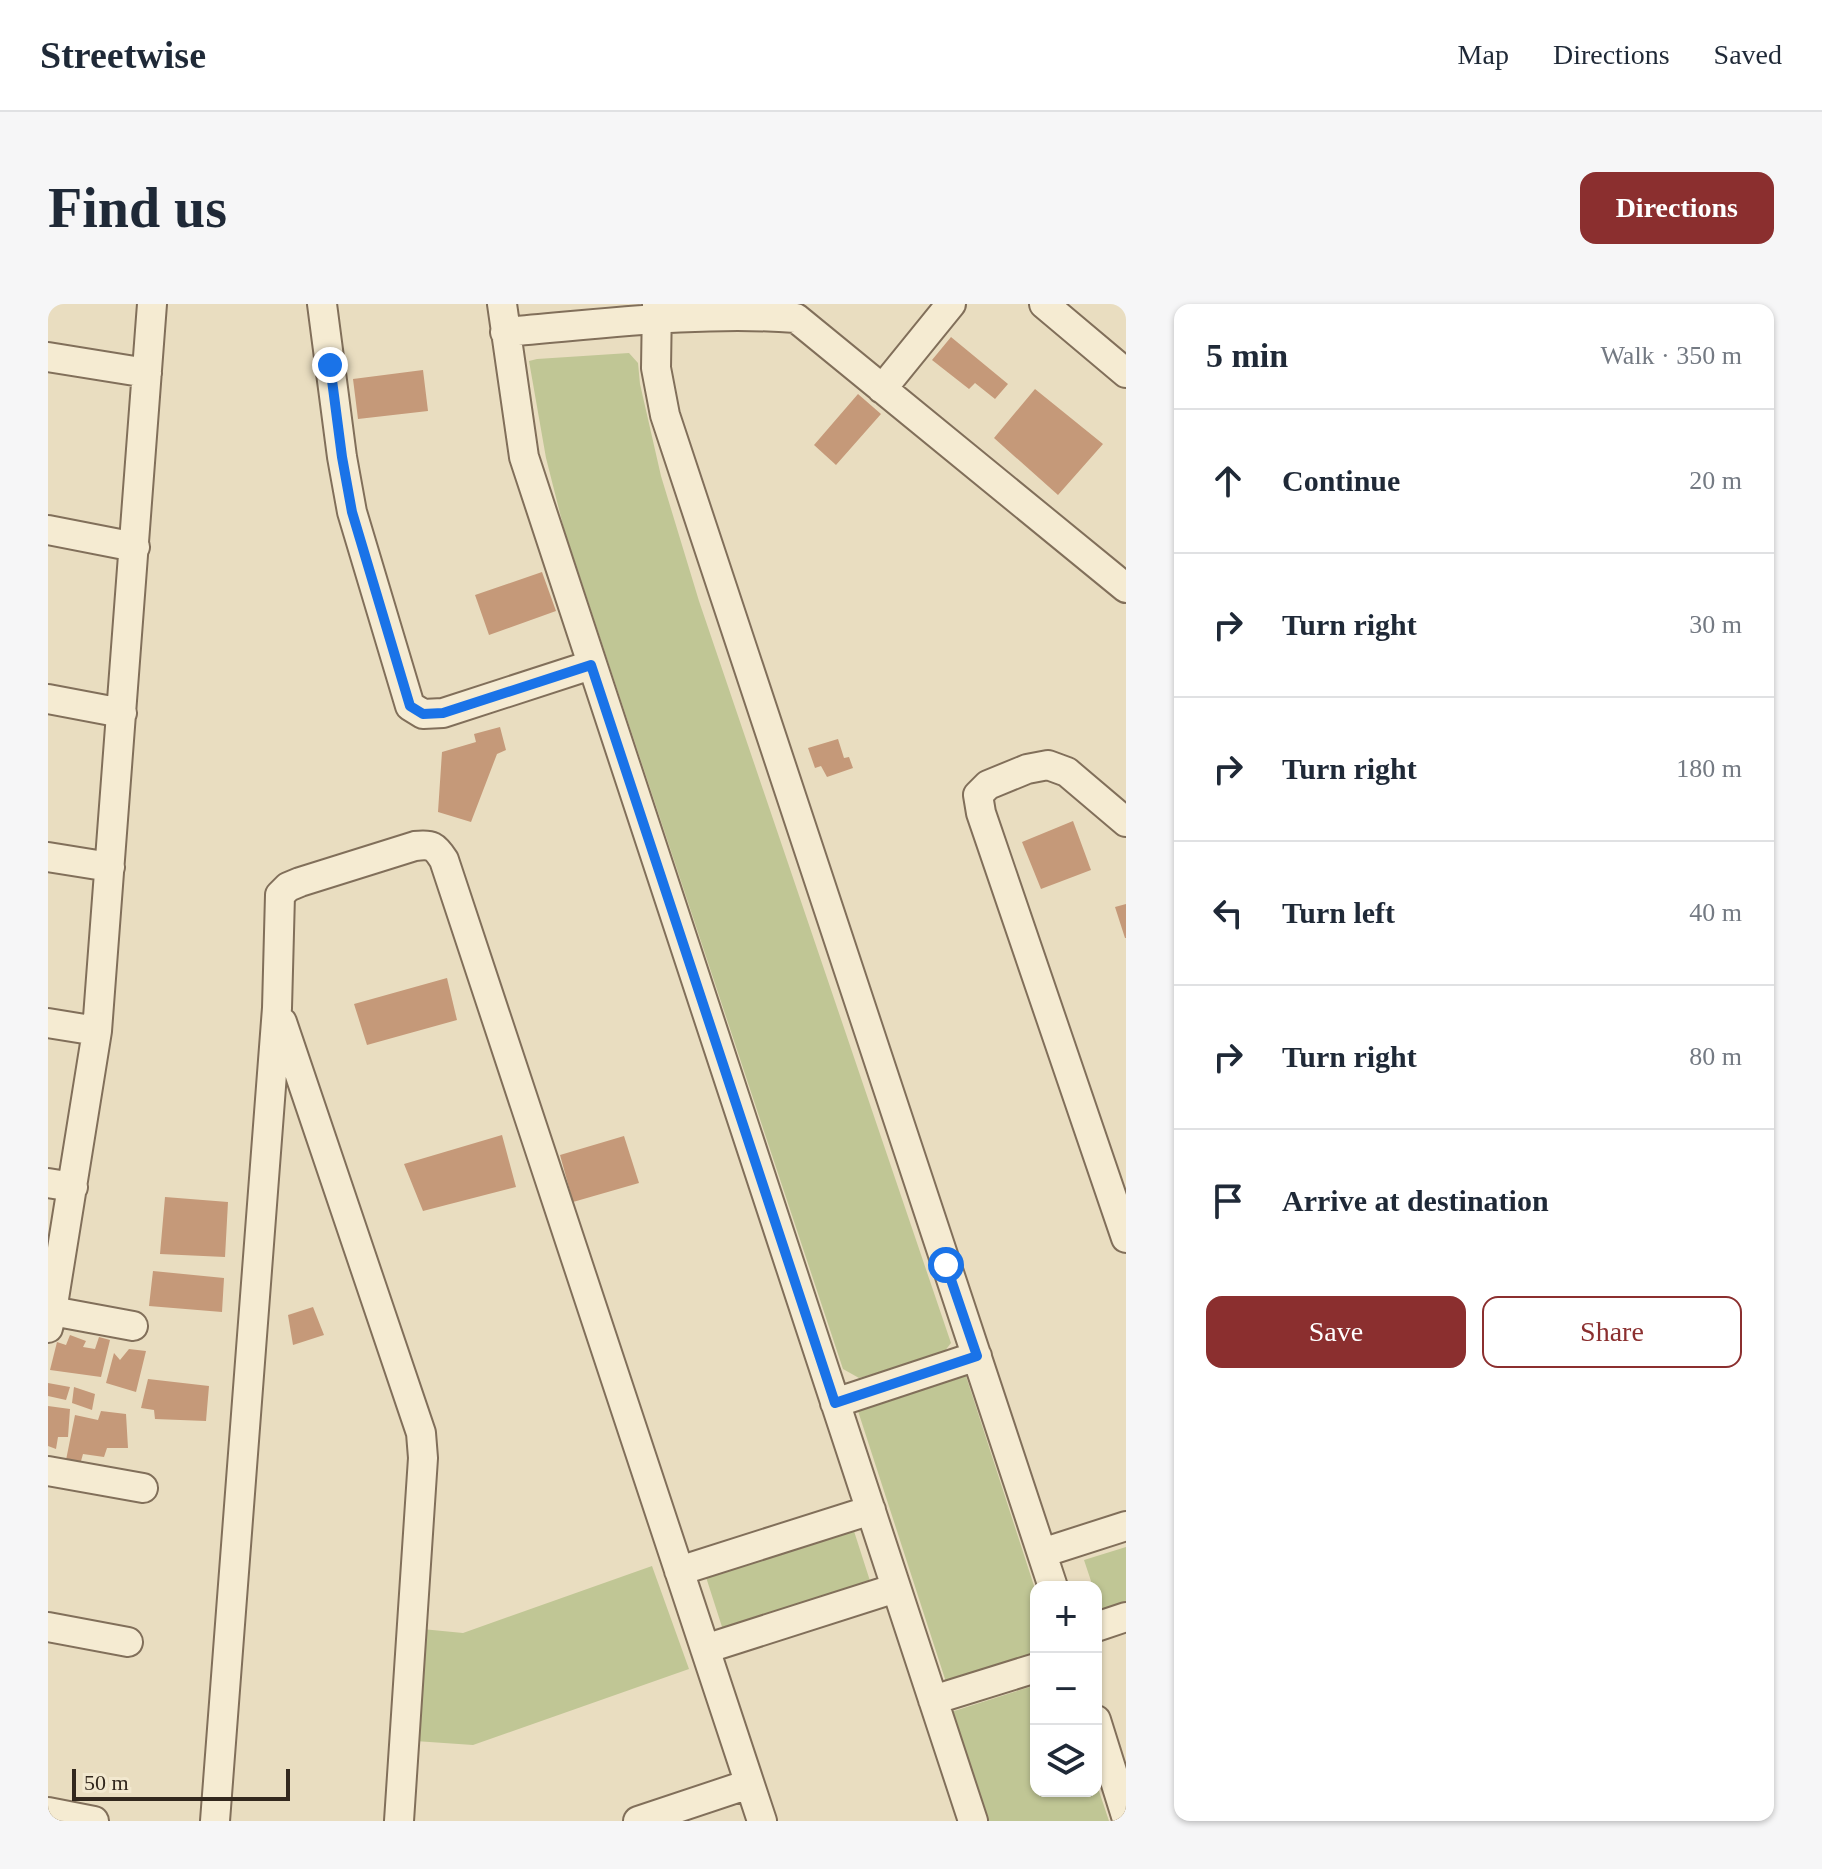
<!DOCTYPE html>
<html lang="en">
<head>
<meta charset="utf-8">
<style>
  body { margin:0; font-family:Georgia,serif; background:#f6f6f7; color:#1f2937 }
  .controls { position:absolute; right:24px; bottom:24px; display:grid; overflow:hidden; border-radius:16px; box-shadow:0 2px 6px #0004 }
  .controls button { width:72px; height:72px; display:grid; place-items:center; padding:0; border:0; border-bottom:2px solid #e0e1e3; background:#fff; color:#1f2937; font:40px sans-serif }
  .scale { position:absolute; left:24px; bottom:20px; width:218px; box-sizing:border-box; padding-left:8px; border:4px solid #32271d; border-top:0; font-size:22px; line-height:28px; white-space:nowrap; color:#32271d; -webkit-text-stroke:6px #f2e8cf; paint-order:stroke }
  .stop { position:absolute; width:24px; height:24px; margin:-18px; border:6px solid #1a73e8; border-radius:50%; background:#fff }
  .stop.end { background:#1a73e8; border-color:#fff; box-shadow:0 2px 8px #0008 }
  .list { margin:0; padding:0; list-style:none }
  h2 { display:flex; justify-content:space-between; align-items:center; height:104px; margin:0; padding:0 32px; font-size:34px }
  h2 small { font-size:26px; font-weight:400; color:#747a83 }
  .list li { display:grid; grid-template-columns:52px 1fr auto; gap:24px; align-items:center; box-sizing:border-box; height:144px; padding:0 32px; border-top:2px solid #e0e1e3 }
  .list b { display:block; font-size:30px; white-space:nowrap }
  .list em { font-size:26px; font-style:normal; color:#747a83 }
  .actions { display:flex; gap:16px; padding:24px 32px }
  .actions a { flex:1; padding:18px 0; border:2px solid #8b2f2f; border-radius:16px; text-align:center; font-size:28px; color:#8b2f2f }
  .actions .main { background:#8b2f2f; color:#fff }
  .icon { flex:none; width:44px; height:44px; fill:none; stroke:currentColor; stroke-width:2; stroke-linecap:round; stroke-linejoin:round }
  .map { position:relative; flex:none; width:1078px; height:1517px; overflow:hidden; border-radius:16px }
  header { display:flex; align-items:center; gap:48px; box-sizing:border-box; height:112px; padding:0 40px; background:#fff; border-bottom:2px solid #e0e1e3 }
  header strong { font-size:38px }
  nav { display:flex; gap:44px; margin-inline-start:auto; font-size:28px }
  .intro { display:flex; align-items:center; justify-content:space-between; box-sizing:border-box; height:192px; padding:0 48px }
  h1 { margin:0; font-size:56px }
  .button { padding:20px 36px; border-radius:16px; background:#8b2f2f; color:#fff; font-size:28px; font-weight:700 }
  main { display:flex; gap:48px; padding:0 48px }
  aside { flex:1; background:#fff; border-radius:16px; box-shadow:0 2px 6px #0004 }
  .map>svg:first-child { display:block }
</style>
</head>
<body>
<header>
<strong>Streetwise</strong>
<nav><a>Map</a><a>Directions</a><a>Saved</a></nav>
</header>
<div class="intro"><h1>Find us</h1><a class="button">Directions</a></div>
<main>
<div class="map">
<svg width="1078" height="1517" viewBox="0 0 1078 1517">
  <rect width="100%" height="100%" fill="#e9ddc0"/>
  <path fill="#c0c695" d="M581,49l9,10 2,21 21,92 38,125 252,742 -10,13 -82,22 -16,-9 -279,-840 -18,-71 -17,-97 8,-2z
    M918,1072l70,216v61l-90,29 -88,-271z
    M805,1224l18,56 -148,46 -18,-56z
    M1078,1243v60l-24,8 -6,-18v-10h-3l-9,-27z
    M604,1262l37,103 -216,76 -58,-4 7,-112 41,4z
    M988,1381v106h60v-9l13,39h-121l-37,-109z"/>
  <path fill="#c59979" d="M903,33l57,47 -13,15 -20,-16 -6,6 -37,-29z
    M375,66l5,41 -70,8 -5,-40z
    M987,85l68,55 -45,51 -64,-57z
    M810,90l23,20 -45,51 -22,-20z
    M494,268l14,39 -67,24 -14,-40z
    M452,423l6,23 -9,4 -26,68 -33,-10 4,-60 34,-10 -2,-8z
    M790,435l6,19 5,-1 4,11 -26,9 -6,-11 -6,2 -7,-20z
    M1025,517l18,49 -50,19 -19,-47z
    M1078,600v34h-1l-10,-31z
    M399,674l10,42 -90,25 -13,-41z
    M454,831l14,52 -93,24 -19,-47z
    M576,832l15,47 -66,19 -13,-47z
    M117,893l63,5 -3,55 -65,-3z
    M105,967l71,7 -2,34 -73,-6z
    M265,1003l11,28 -31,10 -5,-30z
    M22,1031l16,6 -3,6 12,2 4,-12 11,3 -9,37 -51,-7 7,-28 9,3z
    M81,1045l17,2 -10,41 -30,-9 8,-30 6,7z
    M100,1075l61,7 -3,35 -51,-2 -1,-9 -13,-2z
    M0,1079l22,4 -4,13 -18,-4z
    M26,1083l21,7 -3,16 -20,-7z
    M0,1102l22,3 -2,28h-10l-2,12 -8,-3z
    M53,1107l25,3 2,34h-21l-3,9 -21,-3 -2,7 -15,-1 9,-45 23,5z"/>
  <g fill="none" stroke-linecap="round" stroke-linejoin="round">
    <defs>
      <path id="minor" d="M274,0l20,153 10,55 58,194 13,8 20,-1 148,-48
        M454,0l22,153 449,1364
        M609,0l-1,64 9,47 388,1172
        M996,0l82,69
        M457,28c97,-8 194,-21 291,-14l330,270
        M0,53l99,16
        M834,85l69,-85
        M0,226l87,17
        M0,395l74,14
        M1078,518l-59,-50 -19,-7 -21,4 -39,16 -10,10 3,18 145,425
        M0,553l62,10
        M234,718l139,411 2,25 -24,363
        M0,719l49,8
        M0,879l25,4
        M4,1007l81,15
        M0,1024l4,-17 45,-280 55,-727
        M787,1099l142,-47
        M0,1167l95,17
        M994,1249l84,-27
        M631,1267l192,-61
        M0,1323l80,15
        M1048,1323l30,-10
        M657,1345l191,-61
        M885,1396l103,-32
        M1048,1416l30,96
        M0,1508l46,9
        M167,1517l62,-813 3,-113 8,-8 12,-5 115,-36c17,-2 20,0 29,14l318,961
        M590,1517l111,-37"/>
    </defs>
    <use href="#minor" stroke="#816f5a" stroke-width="32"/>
    <use href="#minor" stroke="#f5ebd2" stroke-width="28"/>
  </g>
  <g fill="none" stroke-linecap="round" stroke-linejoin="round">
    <path stroke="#1a73e8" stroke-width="10" d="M282,61l12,92 10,55 58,194 13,8 20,-1 148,-48 244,738 142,-47 -31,-91"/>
  </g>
</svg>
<div class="controls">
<button>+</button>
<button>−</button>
<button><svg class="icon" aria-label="layers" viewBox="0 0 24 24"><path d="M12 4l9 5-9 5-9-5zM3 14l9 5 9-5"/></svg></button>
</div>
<div class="scale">50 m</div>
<div class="stop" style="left:898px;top:961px"></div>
<div class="stop end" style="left:282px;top:61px"></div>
</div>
<aside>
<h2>5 min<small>Walk · 350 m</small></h2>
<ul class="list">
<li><svg class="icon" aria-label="ahead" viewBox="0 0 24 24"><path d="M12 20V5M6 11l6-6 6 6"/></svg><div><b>Continue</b></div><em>20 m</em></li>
<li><svg class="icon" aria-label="right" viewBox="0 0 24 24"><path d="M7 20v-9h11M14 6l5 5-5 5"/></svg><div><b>Turn right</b></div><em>30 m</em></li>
<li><svg class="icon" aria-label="right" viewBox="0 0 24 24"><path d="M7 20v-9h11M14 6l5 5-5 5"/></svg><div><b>Turn right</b></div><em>180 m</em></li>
<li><svg class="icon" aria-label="left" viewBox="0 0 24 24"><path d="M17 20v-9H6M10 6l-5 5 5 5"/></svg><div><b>Turn left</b></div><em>40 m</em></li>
<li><svg class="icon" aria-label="right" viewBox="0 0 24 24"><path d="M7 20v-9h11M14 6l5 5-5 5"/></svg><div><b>Turn right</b></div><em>80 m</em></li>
<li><svg class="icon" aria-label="arrive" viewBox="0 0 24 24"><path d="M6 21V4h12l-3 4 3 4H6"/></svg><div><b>Arrive at destination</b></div></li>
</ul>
<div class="actions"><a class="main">Save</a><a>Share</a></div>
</aside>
</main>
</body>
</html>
